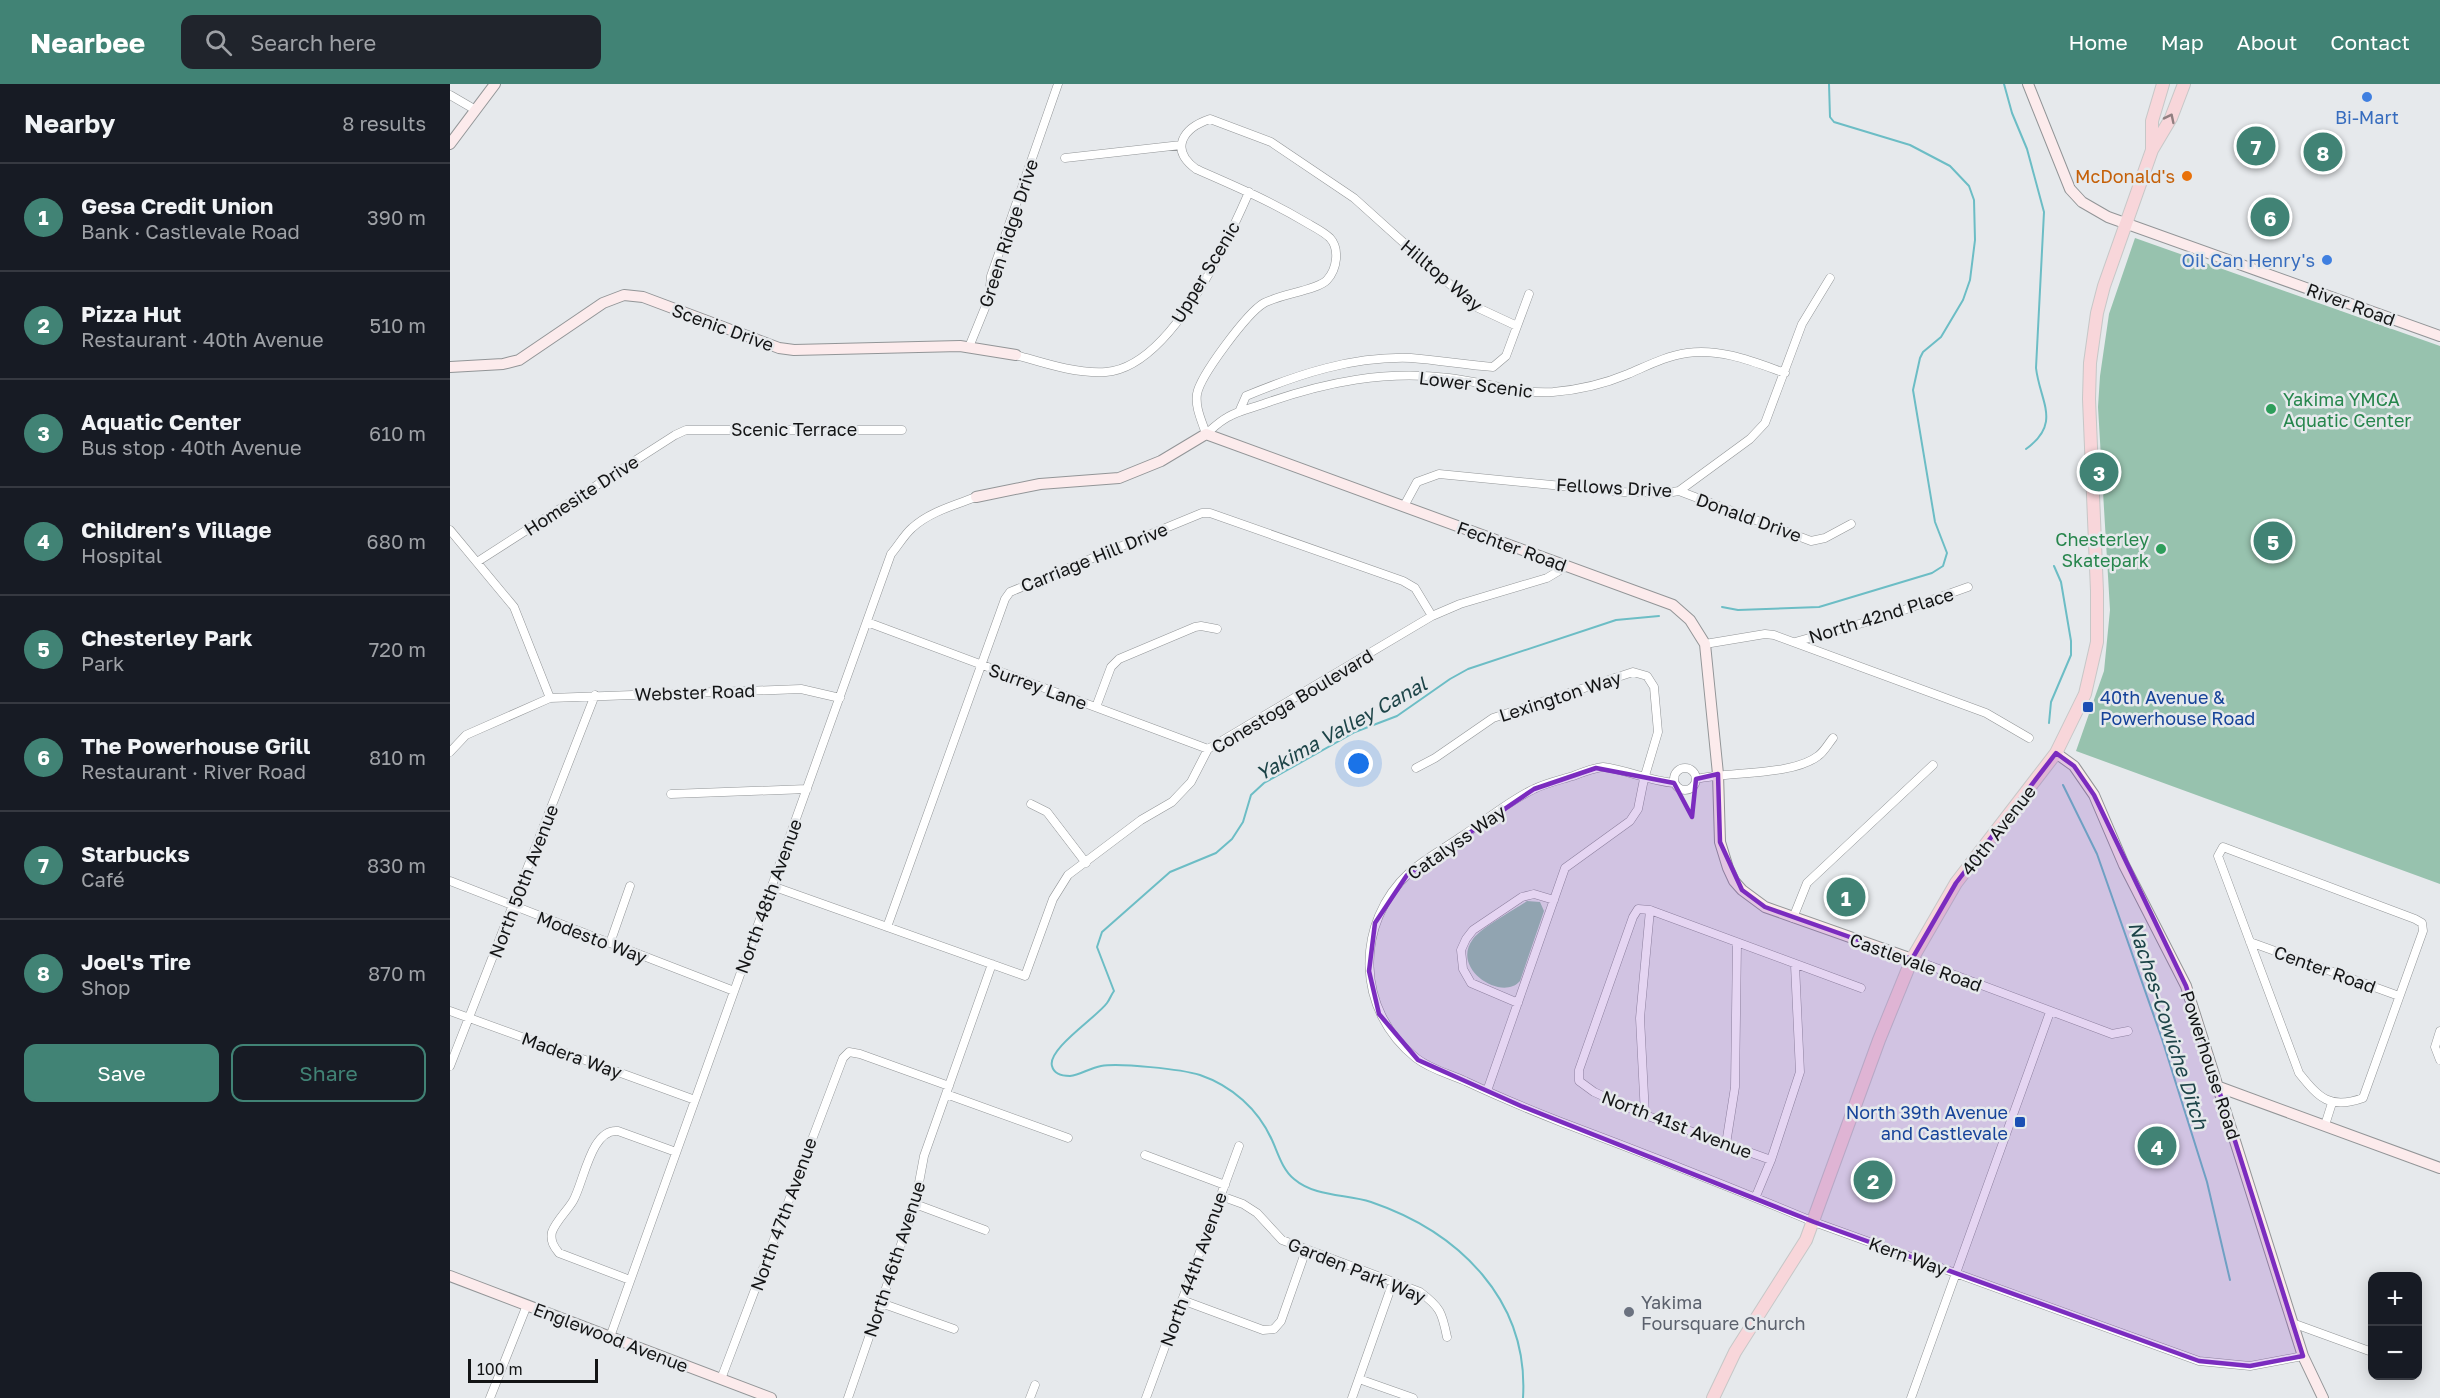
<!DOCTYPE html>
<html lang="en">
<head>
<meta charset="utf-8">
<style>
  body { margin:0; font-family:"Golos Text",sans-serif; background:#20242c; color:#f1f3f6 }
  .controls { position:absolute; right:18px; bottom:18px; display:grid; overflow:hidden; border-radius:12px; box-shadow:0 3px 15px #0003 }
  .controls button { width:54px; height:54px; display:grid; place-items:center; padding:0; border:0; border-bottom:2px solid #363941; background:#171b24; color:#f1f3f6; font:30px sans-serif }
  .scale { position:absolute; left:18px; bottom:15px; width:130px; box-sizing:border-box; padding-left:6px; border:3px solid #131415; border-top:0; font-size:16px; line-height:21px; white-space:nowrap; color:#131415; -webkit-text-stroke:4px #e6e9ec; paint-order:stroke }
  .you { position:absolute; left:909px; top:680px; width:21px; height:21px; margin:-15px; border:4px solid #fff; border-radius:50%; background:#1a73e8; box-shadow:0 0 0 9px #1a73e833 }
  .badge { display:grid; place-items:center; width:39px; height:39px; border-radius:50%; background:#418375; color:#fff; font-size:20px; font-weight:700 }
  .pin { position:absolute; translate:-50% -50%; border:3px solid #fff; box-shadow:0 2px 6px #0006 }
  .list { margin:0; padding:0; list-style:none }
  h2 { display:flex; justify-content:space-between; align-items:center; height:78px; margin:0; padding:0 24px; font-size:26px }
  h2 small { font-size:20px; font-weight:400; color:#9ea1a6 }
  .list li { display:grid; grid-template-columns:39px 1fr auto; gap:18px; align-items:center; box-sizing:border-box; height:108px; padding:0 24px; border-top:2px solid #363941 }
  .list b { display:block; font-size:22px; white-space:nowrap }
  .list p { margin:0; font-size:20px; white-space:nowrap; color:#9ea1a6 }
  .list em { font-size:20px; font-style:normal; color:#9ea1a6 }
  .actions { display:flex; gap:12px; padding:18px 24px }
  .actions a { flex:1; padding:14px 0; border:2px solid #418375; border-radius:12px; text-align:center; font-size:21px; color:#418375 }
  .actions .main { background:#418375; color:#fff }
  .icon { flex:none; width:33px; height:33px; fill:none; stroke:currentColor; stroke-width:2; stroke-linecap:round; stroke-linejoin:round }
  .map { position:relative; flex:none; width:1990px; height:1314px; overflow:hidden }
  header { display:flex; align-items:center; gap:36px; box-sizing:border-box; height:84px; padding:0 30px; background:#418375; color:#fff }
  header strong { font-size:28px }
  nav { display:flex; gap:33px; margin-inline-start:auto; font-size:21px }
  .search { width:420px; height:54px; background:#20242c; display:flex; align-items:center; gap:15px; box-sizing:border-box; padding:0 21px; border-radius:12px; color:#9ea1a6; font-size:22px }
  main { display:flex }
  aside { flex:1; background:#171b24 }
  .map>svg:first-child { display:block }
</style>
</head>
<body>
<header>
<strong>Nearbee</strong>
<div class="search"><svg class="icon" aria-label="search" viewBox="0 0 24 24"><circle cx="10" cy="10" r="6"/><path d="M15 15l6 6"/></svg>Search here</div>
<nav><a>Home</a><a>Map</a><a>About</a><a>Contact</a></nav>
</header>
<main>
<aside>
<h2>Nearby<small>8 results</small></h2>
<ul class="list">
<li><span class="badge">1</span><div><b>Gesa Credit Union</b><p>Bank · Castlevale Road</p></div><em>390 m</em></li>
<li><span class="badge">2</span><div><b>Pizza Hut</b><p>Restaurant · 40th Avenue</p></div><em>510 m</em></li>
<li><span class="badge">3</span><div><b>Aquatic Center</b><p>Bus stop · 40th Avenue</p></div><em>610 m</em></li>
<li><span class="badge">4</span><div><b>Children’s Village</b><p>Hospital</p></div><em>680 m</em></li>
<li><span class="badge">5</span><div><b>Chesterley Park</b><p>Park</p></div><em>720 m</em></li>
<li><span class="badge">6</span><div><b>The Powerhouse Grill</b><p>Restaurant · River Road</p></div><em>810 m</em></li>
<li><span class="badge">7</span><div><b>Starbucks</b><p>Café</p></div><em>830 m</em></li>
<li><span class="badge">8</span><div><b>Joel's Tire</b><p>Shop</p></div><em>870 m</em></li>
</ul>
<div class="actions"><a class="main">Save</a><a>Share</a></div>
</aside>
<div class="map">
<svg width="1990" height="1314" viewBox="0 0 1990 1314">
  <rect width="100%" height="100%" fill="#e6e9ec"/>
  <path fill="#97c2ae" d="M1685,154l305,108v538l-364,-133 28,-80 6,-61 -12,-203 2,-31 9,-62z
    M1077,817l13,1 4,9 -24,70c-18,21 -70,-12 -47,-42 9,-12 41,-29 54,-38z"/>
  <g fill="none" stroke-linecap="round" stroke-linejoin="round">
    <path stroke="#6cbdc5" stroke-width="2" d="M1554,0l8,29 15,36 17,63 -8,156c4,34 26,55 -10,81
      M1272,523l16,3 81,-3 113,-34 11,-7 4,-13 -12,-31 -22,-132 7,-32 3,-6 18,-15 22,-37 7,-20 5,-40 -1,-40 -5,-14 -19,-20 -40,-21 -76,-23 -4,-5 -1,-33
      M1599,639l2,-21 20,-47v-14l-10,-59 -7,-16
      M1613,701l34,69 65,185 45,143 23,98
      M1073,1314c6,-98 -64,-166 -152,-196 -25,-8 -56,-5 -77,-23 -12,-10 -16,-26 -22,-39 -14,-31 -40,-54 -72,-65 -19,-6 -80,-12 -99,-9 -11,2 -21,9 -31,10 -7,0 -16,-2 -18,-10 -5,-17 45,-49 55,-63 3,-4 4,-8 7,-12l-17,-44 5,-15 68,-60 46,-19 16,-14 11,-17 8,-27 13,-12 91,-51 42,-16 53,-37 18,-10 148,-49 43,-4"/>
    <defs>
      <path id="street" d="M0,11l24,14
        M615,74l116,-13
        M1067,242l-43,-20 -120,-108 -83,-56 -61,-23c-27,9 -41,30 -14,50 39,17 74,32 111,54 7,4 17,9 23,15 10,11 7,31 -3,42 -9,10 -46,14 -63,23 -17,10 -64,73 -67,91 -2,14 5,27 9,40 7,-6 14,-13 22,-17 12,-7 25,-9 38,-14 60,-21 120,-33 183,-25 35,4 68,16 104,14 25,-2 51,-8 75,-18 19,-8 38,-18 59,-21 34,-5 67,9 98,20
        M519,263l20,-49 2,-22 67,-192
        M566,271c28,8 60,19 90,17 64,-5 120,-127 143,-180
        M789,328l7,-16c53,-22 107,-40 165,-38 27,2 55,7 82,9l13,-11 23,-62
        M1229,407l132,50 14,-3 26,-14
        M954,422l13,-24 22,-8 185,18 42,1 13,-2 71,-52 15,-16 37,-99 28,-46
        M0,446l64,77 36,91
        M27,478l198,-127 11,-5h216
        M417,538l341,127
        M1345,558l89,-25 84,-30
        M1255,560l60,-10 9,1 212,78 43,25
        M646,623l15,-40 8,-8 76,-32 6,-1 16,3
        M0,668l16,-17 84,-37 251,-9 39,9
        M1224 695a11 11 0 1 1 22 0a11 11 0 1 1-22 0Z
        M966,684l19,-10 58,-40 140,-46 14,4 7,11 4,45 -14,47 -6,30 -8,12 -65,47 -78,223
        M1246,695c34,-8 96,-3 122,-23 6,-4 10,-12 15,-18
        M1224,699c-25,-2 -46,-13 -71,-16 -10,1 -20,5 -30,9 -13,4 -27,7 -39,13 -24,11 -49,32 -72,47 -17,12 -36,22 -52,36 -56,51 -54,139 6,186 14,11 33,16 49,23 32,15 63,28 96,41 85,32 169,65 253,100l385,139 51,5 53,-10
        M221,710l136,-5
        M581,720l16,8 39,51
        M1773,763l192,72 7,4 1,8 -60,167c-33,12 -44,0 -64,-25l-81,-217z
        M0,797l284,110
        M322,802l253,90 28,-77 15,-24 73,-55 31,-18 19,-20 17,-33 224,-133 28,-12 87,-26 20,-12
        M1343,834l14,-35 126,-118
        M437,843l118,-328 5,-7 192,-79h8l193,68 12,7 17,28
        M1800,858l149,54
        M160,859l20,-57
        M1462,875l200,75 16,-3
        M1068,919l-47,-20 -8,-14 -2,-19 5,-11 7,-9 49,-33 12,-3 20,6
        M0,927l245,89
        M1990,947l-5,16 5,13
        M0,982l145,-371
        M496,1010l122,44
        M1195,1031l-5,-97 10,-108
        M1875,1041l7,-22
        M1276,1060l9,-57 2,-144
        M695,1071l80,30
        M1321,1076l-126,-45 -51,-23 -15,-11v-11l54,-153 5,-8 12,1 211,78
        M771,1112l22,8 14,9 25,27 138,52c20,15 22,20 27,45
        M1306,1112l15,-36 29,-88 -5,-107
        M465,1120l70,26
        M180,1196l-71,-27c-5,-6 -9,-12 -7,-21 4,-11 15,-21 21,-31 11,-19 18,-73 45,-70l58,21
        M732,1216l81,30 11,-1 7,-8 25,-71
        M431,1219l73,26
        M1845,1240l77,28
        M160,1253l281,-783c7,-8 13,-19 21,-26 17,-16 43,-23 64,-31
        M271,1295l122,-321 6,-6 11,2 89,32
        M909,1295l54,19
        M40,1314l37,-93
        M398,1314l67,-194 9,-48 68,-192
        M580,1314l5,-13
        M696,1314l93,-252
        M902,1314l41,-116
        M1461,1314l139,-386"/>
      <path id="secondary" d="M1578,0l42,105 12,13 26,15 332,119
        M0,60l45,-60
        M0,283l53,-3 16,-4 84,-57 21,-8 19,2 136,51 15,2 166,-4 56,9
        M526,413l64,-13 79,-6 42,-17 45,-27 467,171 17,15 15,24 13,130 2,68 8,26 6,13 8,9 23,17 147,52
        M1606,669l18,13 20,29 30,70 62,121 117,370 20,42
        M1769,1003l221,81
        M0,1192l321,122"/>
      <path id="primary" d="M1702,65v-28l11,-37
        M1263,1314l22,-46 71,-112 73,-200 33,-81 44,-76 100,-130 29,-59 12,-52v-51l-8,-192 1,-36 7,-50 7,-27 48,-136 19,-32 13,-34"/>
    </defs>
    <use href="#street" stroke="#929597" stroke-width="9"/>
    <use href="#secondary" stroke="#929597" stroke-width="12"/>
    <use href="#primary" stroke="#c6c7c7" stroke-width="14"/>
    <use href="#street" stroke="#fff" stroke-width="8"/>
    <use href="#secondary" stroke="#fcebec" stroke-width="10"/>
    <use href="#primary" stroke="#f8d6da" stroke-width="12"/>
  </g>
  <defs><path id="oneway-chevron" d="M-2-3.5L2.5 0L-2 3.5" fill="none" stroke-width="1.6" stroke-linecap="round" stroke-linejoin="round" transform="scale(1.5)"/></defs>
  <use stroke="#917f81" href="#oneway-chevron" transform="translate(1720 34) rotate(-64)"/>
  <path fill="#7b2cbf" fill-opacity="0.2" stroke="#7b2cbf" stroke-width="4.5" stroke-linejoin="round" d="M1606,669l18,13 20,29 92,191 117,370 -53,10 -51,-5 -385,-139 -293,-116 -103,-46 -39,-46 -10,-43 6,-48 32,-48 127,-86 62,-21 78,15 18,34 4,-38 22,-5 2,68 22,48 23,17 147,52 44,-76z"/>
  <g fill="#3f7fe0" stroke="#e6e9ec" stroke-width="2">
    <circle cx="1917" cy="13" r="6"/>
    <circle cx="1877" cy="176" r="6"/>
  </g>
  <circle fill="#e8710a" stroke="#e6e9ec" stroke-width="2" cx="1737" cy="92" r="6"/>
  <g fill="#2e9e5b" stroke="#e6e9ec" stroke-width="2">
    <circle cx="1821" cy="325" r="6"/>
    <circle cx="1711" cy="465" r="6"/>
  </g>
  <g fill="#1a4fb4" stroke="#e6e9ec" stroke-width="2">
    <rect x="1632" y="617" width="12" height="12" rx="3"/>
    <rect x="1564" y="1032" width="12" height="12" rx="3"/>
  </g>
  <circle fill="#6b7280" stroke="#e6e9ec" stroke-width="2" cx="1179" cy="1228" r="6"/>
  <g text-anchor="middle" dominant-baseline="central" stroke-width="5" stroke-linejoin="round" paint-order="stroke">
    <g font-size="18" fill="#366cbe" stroke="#e6e9ec">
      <text x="1917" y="33">Bi-Mart</text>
      <text x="1865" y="176" text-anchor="end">Oil Can Henry's</text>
    </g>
    <g font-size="18" fill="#c56008" stroke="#e6e9ec" text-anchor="end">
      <text x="1725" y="92">McDonald's</text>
    </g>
    <g font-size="18" fill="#131415" stroke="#e6e9ec">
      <text transform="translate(558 149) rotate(-72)">Green Ridge Drive</text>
      <text transform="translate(755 188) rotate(-59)">Upper Scenic</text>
      <text transform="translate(992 191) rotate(40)">Hilltop Way</text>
      <text transform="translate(1901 220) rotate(20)">River Road</text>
      <text transform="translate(273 243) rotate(20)">Scenic Drive</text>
      <text transform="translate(1026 300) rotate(7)">Lower Scenic</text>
      <text x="344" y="345">Scenic Terrace</text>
      <text transform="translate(1164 403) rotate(3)">Fellows Drive</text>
      <text transform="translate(131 411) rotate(-33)">Homesite Drive</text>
      <text transform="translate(1299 433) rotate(20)">Donald Drive</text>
      <text transform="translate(1062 462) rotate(20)">Fechter Road</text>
      <text transform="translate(644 473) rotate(-22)">Carriage Hill Drive</text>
      <text transform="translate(1431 531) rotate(-17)">North 42nd Place</text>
      <text transform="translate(588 602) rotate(20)">Surrey Lane</text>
      <text transform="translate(245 608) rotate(-2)">Webster Road</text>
      <text transform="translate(1110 612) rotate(-18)">Lexington Way</text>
      <text transform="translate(842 617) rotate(-31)">Conestoga Boulevard</text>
      <text transform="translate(1548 746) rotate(-52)">40th Avenue</text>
      <text transform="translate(1006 758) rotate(-35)">Catalyss Way</text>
      <text transform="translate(73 797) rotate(-69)">North 50th Avenue</text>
      <text transform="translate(318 812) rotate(-70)">North 48th Avenue</text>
      <text transform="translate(142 853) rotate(21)">Modesto Way</text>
      <text transform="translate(1466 878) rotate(20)">Castlevale Road</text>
      <text transform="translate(1875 885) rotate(20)">Center Road</text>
      <text transform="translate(122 971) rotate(20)">Madera Way</text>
      <text transform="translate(1761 981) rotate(72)">Powerhouse Road</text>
      <text transform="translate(1227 1040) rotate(21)">North 41st Avenue</text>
      <text transform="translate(333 1130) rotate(-70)">North 47th Avenue</text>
      <text transform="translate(1458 1172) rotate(20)">Kern Way</text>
      <text transform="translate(444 1175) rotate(-72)">North 46th Avenue</text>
      <text transform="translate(743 1185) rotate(-70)">North 44th Avenue</text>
      <text transform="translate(907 1186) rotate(22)">Garden Park Way</text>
      <text transform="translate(161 1253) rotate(21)">Englewood Avenue</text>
    </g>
    <g font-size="18" fill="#27864d" stroke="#e6e9ec" text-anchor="start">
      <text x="1833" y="315">Yakima YMCA<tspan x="1833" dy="21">Aquatic Center</tspan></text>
      <text x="1699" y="455" text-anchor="end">Chesterley<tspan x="1699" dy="21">Skatepark</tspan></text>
    </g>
    <g font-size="18" fill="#164399" stroke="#e6e9ec" text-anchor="start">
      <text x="1650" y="613">40th Avenue &amp;<tspan x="1650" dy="21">Powerhouse Road</tspan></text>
      <text x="1558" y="1028" text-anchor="end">North 39th Avenue<tspan x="1558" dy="21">and Castlevale</tspan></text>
    </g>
    <g font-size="18" fill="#5b616d" stroke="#e6e9ec" text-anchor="start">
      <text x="1191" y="1218">Yakima<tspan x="1191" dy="21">Foursquare Church</tspan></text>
    </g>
    <g font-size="20" font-style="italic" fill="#1d4448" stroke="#e6e9ec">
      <text transform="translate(891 644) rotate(-29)">Yakima Valley Canal</text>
      <text transform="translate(1719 941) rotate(72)">Naches-Cowiche Ditch</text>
    </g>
  </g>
</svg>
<div class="controls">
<button>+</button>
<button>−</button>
</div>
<div class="scale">100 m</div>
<div class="you"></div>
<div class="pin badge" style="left:1396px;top:813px">1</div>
<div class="pin badge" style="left:1423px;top:1096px">2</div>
<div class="pin badge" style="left:1649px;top:388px">3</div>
<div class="pin badge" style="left:1707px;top:1062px">4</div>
<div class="pin badge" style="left:1823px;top:457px">5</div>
<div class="pin badge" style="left:1820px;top:133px">6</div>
<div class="pin badge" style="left:1806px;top:62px">7</div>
<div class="pin badge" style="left:1873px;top:68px">8</div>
</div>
</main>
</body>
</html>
